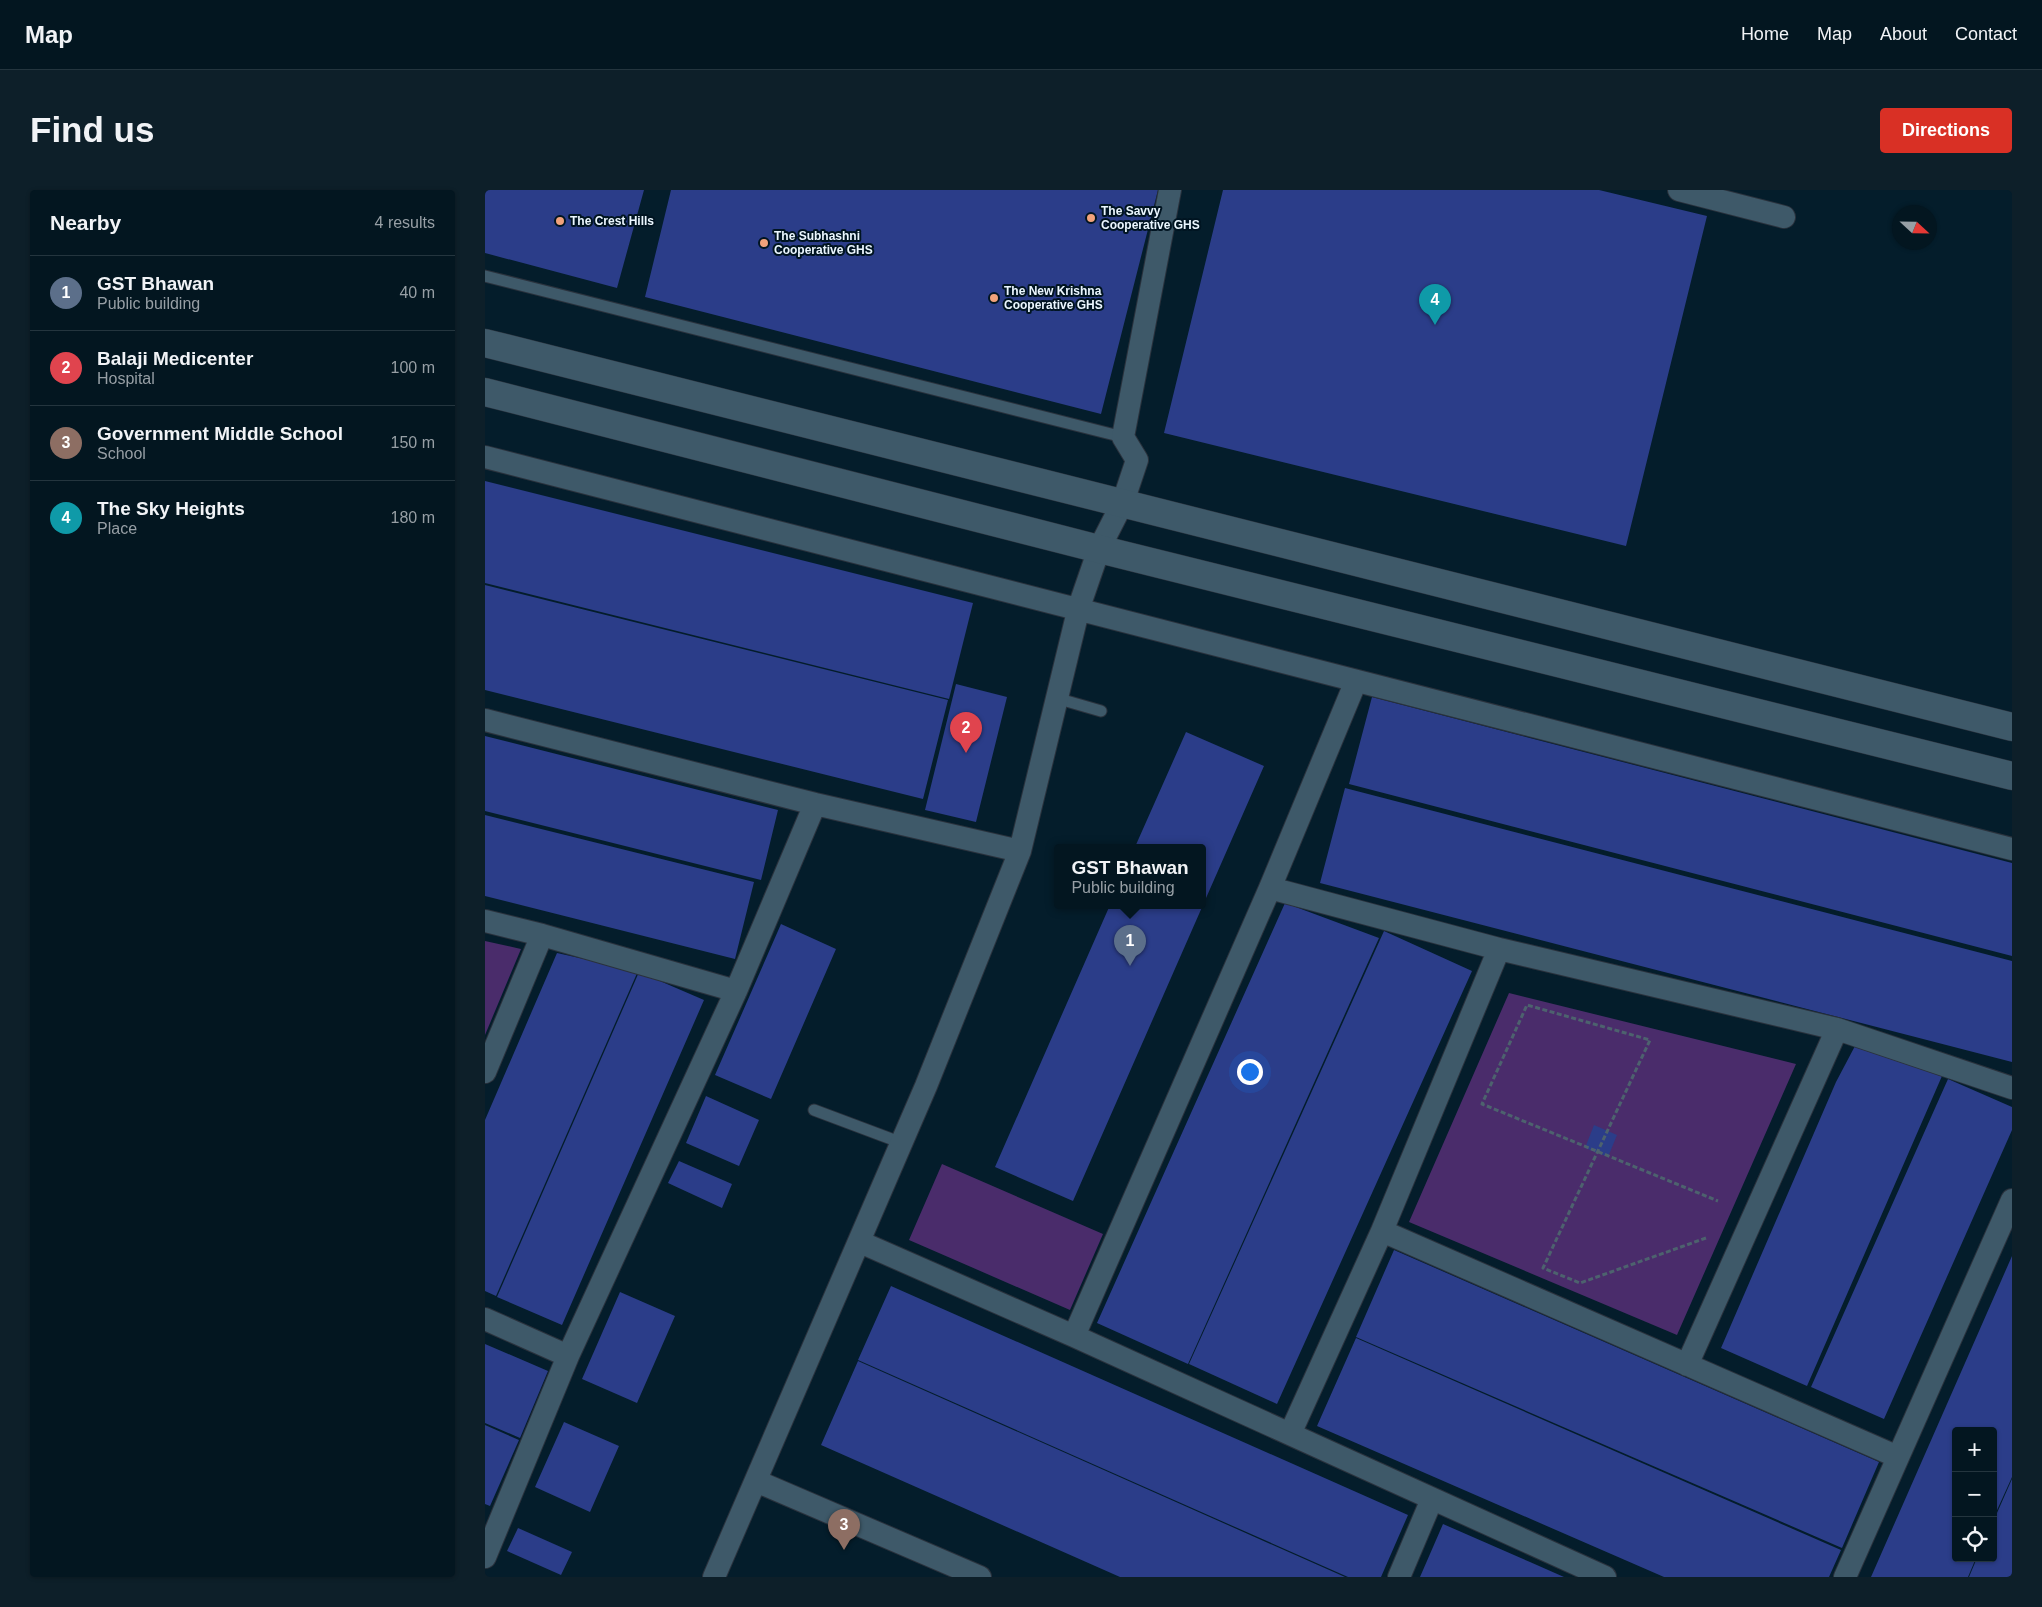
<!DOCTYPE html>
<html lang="en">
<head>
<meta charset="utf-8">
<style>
  body { margin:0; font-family:Helvetica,sans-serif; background:#0d1f29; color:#f1f3f6 }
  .controls { position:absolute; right:15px; bottom:15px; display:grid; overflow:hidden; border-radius:5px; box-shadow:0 1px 4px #0004 }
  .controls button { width:45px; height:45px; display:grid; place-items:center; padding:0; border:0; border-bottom:1px solid #24353e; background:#031620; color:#f1f3f6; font:25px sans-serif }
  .compass { position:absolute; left:1407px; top:15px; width:45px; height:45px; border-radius:50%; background:#031620; box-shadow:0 1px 4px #0004; rotate:112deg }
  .you { position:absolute; left:764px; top:881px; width:18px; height:18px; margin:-12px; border:4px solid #fff; border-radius:50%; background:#1a73e8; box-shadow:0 0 0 8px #1a73e833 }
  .badge { display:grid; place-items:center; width:32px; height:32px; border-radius:50%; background:#d93025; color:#fff; font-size:16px; font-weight:700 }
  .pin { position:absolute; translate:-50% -41px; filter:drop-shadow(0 1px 2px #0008) }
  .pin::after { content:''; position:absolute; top:26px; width:18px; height:15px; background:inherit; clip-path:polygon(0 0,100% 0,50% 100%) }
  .popup { position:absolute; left:569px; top:654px; width:152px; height:65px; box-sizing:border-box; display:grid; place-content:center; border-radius:5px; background:#031620; filter:drop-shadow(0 1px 4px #0005); font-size:16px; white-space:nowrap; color:#979fa5 }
  .popup b { font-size:19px; color:#f1f3f6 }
  .popup::after { content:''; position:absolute; left:50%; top:100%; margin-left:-10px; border:10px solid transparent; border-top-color:#031620 }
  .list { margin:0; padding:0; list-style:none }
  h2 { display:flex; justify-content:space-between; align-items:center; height:65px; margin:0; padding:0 20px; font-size:21px }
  h2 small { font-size:16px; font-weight:400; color:#979fa5 }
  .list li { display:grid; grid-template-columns:32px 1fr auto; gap:15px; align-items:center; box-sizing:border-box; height:75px; padding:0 20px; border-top:1px solid #24353e }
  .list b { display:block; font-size:19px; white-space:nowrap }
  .list p { margin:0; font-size:16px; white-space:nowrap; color:#979fa5 }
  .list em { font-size:16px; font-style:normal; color:#979fa5 }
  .icon { flex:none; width:28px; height:28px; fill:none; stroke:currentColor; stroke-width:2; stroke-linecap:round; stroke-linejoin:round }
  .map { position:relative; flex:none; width:1527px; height:1387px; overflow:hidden; border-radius:5px }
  header { display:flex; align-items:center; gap:30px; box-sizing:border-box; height:70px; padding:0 25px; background:#031620; border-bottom:1px solid #24353e }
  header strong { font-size:24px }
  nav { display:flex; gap:28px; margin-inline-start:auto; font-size:18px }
  .intro { display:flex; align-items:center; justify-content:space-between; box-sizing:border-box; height:120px; padding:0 30px }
  h1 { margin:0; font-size:35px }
  .button { padding:12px 22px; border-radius:5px; background:#d93025; color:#fff; font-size:18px; font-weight:700 }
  main { display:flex; gap:30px; padding:0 30px }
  aside { flex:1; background:#031620; border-radius:5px; box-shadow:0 1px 4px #0004 }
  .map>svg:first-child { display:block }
</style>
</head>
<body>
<header>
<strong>Map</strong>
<nav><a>Home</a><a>Map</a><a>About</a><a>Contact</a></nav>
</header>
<div class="intro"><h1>Find us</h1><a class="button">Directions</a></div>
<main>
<aside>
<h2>Nearby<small>4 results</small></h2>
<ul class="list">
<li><span class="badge" style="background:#5c6f8a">1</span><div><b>GST Bhawan</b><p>Public building</p></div><em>40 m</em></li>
<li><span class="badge" style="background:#e0444e">2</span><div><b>Balaji Medicenter</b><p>Hospital</p></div><em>100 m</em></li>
<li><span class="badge" style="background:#8d6e63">3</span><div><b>Government Middle School</b><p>School</p></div><em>150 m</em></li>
<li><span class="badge" style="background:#0f9aa8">4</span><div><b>The Sky Heights</b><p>Place</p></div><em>180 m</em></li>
</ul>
</aside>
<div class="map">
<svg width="1527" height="1387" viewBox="0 0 1527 1387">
  <rect width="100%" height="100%" fill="#041d2b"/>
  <path fill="#4a2c6b" d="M0,751l36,8 -36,86z
    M1024,803l287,71 -119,271 -268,-113z
    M457,974l161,70 -33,76 -161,-70z"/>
  <path fill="#2b3d89" d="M0,0h159l-27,98 -132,-35z
    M186,0h487l-57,224 -456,-117z
    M738,0h376l108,26 -81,330 -462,-113z
    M0,291l488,122 -24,96 -464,-116z
    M0,395l463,115 -25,99 -438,-109z
    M471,494l51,13 -31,125 -51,-12z
    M887,507l640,166v93l-663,-172z
    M701,542l78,34 -191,435 -78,-34 115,-262h93v-58h-68z
    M0,546l293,74 -17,70 -276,-69z
    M860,598l667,173v101l-692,-179z
    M0,625l269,67 -19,77 -250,-63z
    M800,713l94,35 -191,426 -91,-41z
    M296,734l55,25 -65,150 -56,-24z
    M899,741l88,40 -195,433 -88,-40z
    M72,763l81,18 -142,325 -11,-5v-171z
    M154,782l65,28 -142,325 -65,-28z
    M1370,856l87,30 -135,310 -86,-38 115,-266z
    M1463,889l64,28v23l-128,289 -73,-32z
    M221,906l53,24 -20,46 -53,-23z
    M1109,935l23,10 -9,22 -23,-9z
    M194,971l53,23 -10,24 -54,-25z
    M909,1060l485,212 -37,86 -486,-211z
    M1527,1066v221l-19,42v-88h-37v127h20l-8,19h-97z
    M406,1096l517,229 -27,62h-33l-490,-217z
    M135,1102l55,24 -38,87 -55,-24z
    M871,1148l485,212 -12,27h-165l-347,-151z
    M0,1154l63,27 -28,67 -35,-15z
    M373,1171l36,16 451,200h-225l-299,-132z
    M79,1232l55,24 -29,66 -55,-25z
    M0,1235l34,15 -29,66 -5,-2z
    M1527,1289v98h-43l8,-19h16v-36z
    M958,1334l87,38 34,15h-144z
    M33,1338l54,24 -11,23 -54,-24z"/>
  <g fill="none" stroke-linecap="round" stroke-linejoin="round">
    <defs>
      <path id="service" d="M0,86l638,161
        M571,508l45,13
        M329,920l88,33"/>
      <path id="minor" d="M1194,0l105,27
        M0,267l1527,392
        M0,530l330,84 205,47
        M785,698l229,61 338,80 175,59
        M0,731l57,14 194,56
        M0,882l57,-137
        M897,1041l516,226
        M375,1052l214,94 531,241
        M0,1129l83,37
        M589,1146l196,-448 86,-207
        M1202,1175l150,-336
        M805,1244l92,-203 117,-282
        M271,1291l224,96
        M0,1367l83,-201 168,-365 79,-187
        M229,1387l212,-491 94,-235 59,-244 20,-58 24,-47 14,-42 -14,-23 47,-247
        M914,1387l33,-78
        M1360,1387l167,-377"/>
      <path id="tertiary" d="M0,153l1527,384
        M0,202l614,157 913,227"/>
    </defs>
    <use href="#service" stroke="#2a323d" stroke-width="13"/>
    <use href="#minor" stroke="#2a323d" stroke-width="24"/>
    <use href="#tertiary" stroke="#2a323d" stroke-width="29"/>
    <path stroke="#4d626e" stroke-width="3" stroke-dasharray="5 2.5" stroke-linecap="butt" d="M1221,1048l-126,45 -37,-15 107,-228 -123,-35 -45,99 236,97"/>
    <use href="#service" stroke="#3e5969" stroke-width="11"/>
    <use href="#minor" stroke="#3e5969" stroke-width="22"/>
    <use href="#tertiary" stroke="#3e5969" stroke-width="28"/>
  </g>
  <g fill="#f1a27b" stroke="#001421" stroke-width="2">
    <circle cx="606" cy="28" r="5"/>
    <circle cx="75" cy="31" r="5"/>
    <circle cx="279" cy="53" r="5"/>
    <circle cx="509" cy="108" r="5"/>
  </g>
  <g text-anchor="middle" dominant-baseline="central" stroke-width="4" stroke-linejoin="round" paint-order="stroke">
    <g font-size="12" font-weight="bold" fill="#ebf7ff" stroke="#001421" text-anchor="start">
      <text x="616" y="21">The Savvy<tspan x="616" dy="14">Cooperative GHS</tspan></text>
      <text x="85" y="31">The Crest Hills</text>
      <text x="289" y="46">The Subhashni<tspan x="289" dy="14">Cooperative GHS</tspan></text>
      <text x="519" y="101">The New Krishna<tspan x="519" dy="14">Cooperative GHS</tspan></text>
    </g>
  </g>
</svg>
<div class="controls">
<button>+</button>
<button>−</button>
<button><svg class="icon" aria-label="locate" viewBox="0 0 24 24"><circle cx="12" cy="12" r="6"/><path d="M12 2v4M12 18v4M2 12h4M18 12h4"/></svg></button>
</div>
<svg class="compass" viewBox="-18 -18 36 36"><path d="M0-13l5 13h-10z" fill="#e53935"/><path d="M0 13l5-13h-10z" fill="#979fa5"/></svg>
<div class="you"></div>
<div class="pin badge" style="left:645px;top:776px;background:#5c6f8a">1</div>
<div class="popup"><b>GST Bhawan</b>Public building</div>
<div class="pin badge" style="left:481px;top:563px;background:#e0444e">2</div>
<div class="pin badge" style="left:359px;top:1360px;background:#8d6e63">3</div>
<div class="pin badge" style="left:950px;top:135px;background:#0f9aa8">4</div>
</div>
</main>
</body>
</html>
